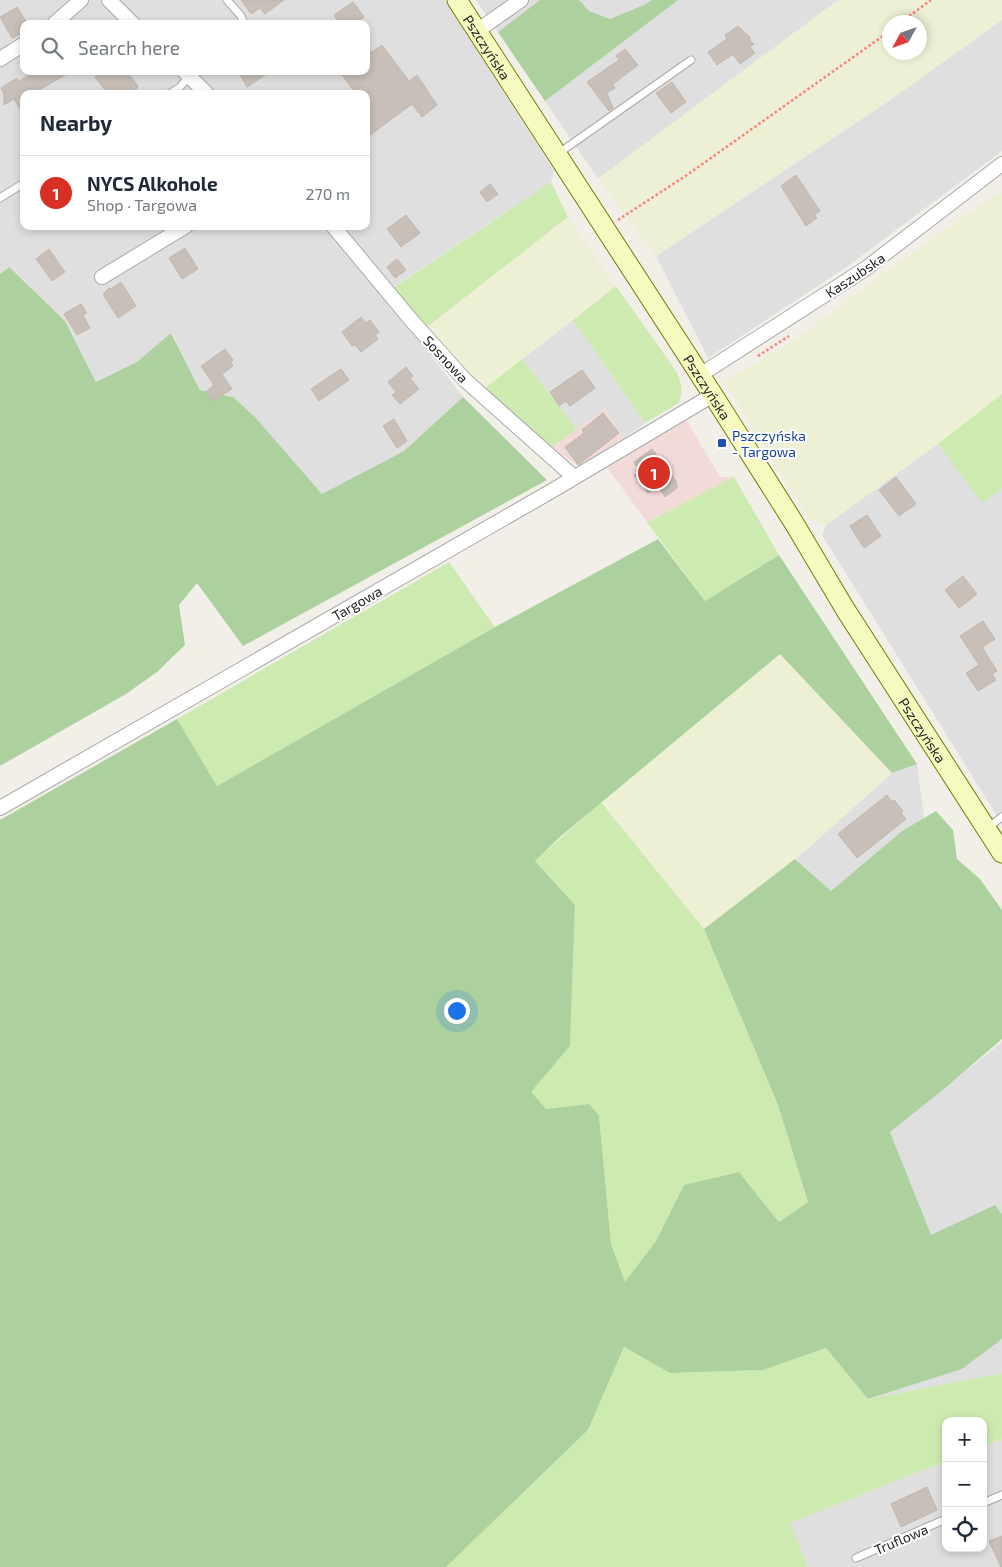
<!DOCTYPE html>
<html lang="en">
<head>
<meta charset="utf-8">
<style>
  body { margin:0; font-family:"Exo 2",sans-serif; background:#f2f2f3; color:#1f2937 }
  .controls { position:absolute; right:15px; bottom:15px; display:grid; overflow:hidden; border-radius:10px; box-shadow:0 2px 8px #0003 }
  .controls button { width:45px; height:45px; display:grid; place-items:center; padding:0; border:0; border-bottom:1px solid #e0e1e3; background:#fff; color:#1f2937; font:25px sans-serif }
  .compass { position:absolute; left:882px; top:15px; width:45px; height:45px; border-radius:50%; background:#fff; box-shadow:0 2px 8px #0003; rotate:230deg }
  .you { position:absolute; left:456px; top:1010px; width:18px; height:18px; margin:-12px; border:4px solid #fff; border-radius:50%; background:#1a73e8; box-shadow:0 0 0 8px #1a73e833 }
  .badge { display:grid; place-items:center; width:32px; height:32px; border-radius:50%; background:#d93025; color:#fff; font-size:16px; font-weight:700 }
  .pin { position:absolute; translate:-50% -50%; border:2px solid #fff; box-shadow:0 1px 5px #0006 }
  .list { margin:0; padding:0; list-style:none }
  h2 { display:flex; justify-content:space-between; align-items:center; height:65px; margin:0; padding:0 20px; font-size:21px }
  h2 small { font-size:16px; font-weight:400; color:#747a83 }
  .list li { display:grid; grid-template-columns:32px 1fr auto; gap:15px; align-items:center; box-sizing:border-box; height:75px; padding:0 20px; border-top:1px solid #e0e1e3 }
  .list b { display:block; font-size:19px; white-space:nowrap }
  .list p { margin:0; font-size:16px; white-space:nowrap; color:#747a83 }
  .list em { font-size:16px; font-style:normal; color:#747a83 }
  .icon { flex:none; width:28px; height:28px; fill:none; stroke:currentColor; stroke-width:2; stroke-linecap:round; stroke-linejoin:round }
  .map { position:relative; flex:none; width:1002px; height:1567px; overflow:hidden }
  .search { position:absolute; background:#fff; box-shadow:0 2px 8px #0003; left:20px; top:20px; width:350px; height:55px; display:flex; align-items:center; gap:12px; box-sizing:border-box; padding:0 18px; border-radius:10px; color:#747a83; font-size:19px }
  .panel { position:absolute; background:#fff; box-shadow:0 2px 8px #0003; left:20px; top:90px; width:350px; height:140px; border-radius:10px }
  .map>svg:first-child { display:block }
</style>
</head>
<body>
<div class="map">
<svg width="1002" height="1567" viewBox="0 0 1002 1567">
  <rect width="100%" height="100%" fill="#f2efe9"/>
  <path fill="#e0dfdf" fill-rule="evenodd" d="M0,0h445l109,171 -3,11 -168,112 80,103 -59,54 -82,43 -67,-77 -22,-20 -33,-7 -28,-57 -35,29 -41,20 -31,-61 -57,-54 -8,7zM24,24h342v47h-342zM24,94h342v132h-342z
    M476,0h362l-240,179z
    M1002,20v131l-154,115 -140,92 -52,-102 234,-156z
    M573,320l72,103 -21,15 -19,-29 -28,20 -55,-70z
    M938,444l44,58 20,-13v335l-180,-289 4,-10z
    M917,764l7,54 -22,13 -72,61 -34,-33 96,-86z
    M1002,1042v172l-7,-9 -64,31 -41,-104z
    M1002,1339v34l-134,26 94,-30z
    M1002,1439v128h-194l-19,-44 157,-62v87h37v-102z"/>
  <path fill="#f2dad9" d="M605,409l19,29 -46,28 -26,-19z
    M684,416l36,61h14l-87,45 -44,-60z"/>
  <path fill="#eef0d5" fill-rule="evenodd" d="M838,0h164v20l-112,80 -234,156 -58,-77zM920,22v30h-30v-30z
    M1002,190v204l-64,50 -112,81 -18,-7 -84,-137 69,-40 86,-65z
    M568,217l48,69 -132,103 -57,-62z
    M780,653l112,120 -96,86 -92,70 -102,-127z"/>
  <path fill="#cdebb0" d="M551,182l17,35 -141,110 -34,-39z
    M616,286l60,85c6,13 7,19 3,32l-34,20 -72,-103z
    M522,359l55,70 -25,18 -68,-58z
    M1002,394v95l-20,14 -44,-59z
    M734,477l45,78 -74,46 -58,-79z
    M449,562l46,65 -278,159 -40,-67z
    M601,802l103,127 74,176 30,97 -29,20 -40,-50 -54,13 -29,56 -31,42 -14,-39 -12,-129 -10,-11 -43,5 -16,-17 40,-46 5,-141 -40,-44z
    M624,1347l46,26 93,-3 63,-22 42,51 134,-26v66l-19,7v-25h-37v40l-156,62 18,44h-362l142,-137z"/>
  <path fill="#add19e" d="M540,0h39l10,11 21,8 34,-14 8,-5h26l-133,101 -47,-69z
    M9,267l56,54 31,61 41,-20 34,-29 29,57 33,7 22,20 67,77 82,-43 59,-54 84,83 -304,166 -46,-63 -18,22 6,40 -28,27 -31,22 -126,72v-492z
    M658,539l47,62 74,-46 138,209 -25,9 -112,-119 -219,182 -26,25 40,44 -5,141 -39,46 15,17 43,-5 10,11 12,129 14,38 31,-41 28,-56 55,-13 40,50 29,-20 -30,-97 -74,-176 91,-70 36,32 71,-60 34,-20 17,19 4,29 23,20 22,31v129l-58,50 -54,43 41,103 64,-30 7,9v125l-40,30 -94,30 -42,-51 -63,22 -93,3 -46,-26 -36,83 -142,137h-446v-747l177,-101 40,67 278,-159z"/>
  <path fill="#c7bfb8" stroke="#c4b6ab" d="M241,0h43l-19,14 -5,-6 -9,6z
    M353,2l11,15 -9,7h-15l-6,-9z
    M17,7l10,16 -8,5 3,5 -10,5 -12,-21z
    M738,26l12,11v4l4,3 -4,3 5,6 -15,11 -7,-10 -16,11 -9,-13 19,-13 -2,-4z
    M382,45l27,36 8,-6 20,30 -15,12 -10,-13 -46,34v-44h-10l-17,-23h27v-6l4,-5 -3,-5z
    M625,49l13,16 -25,19 2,4 -8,5 6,15 -4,3 -22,-29 32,-22 -3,-4z
    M36,71h36l-40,23h-8v21l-10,-16 -10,6v-11l-3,-6 16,-10 2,3z
    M102,71h24l12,15 -4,8h-26l-13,-17z
    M238,71h33l-24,16z
    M672,82l14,20 -15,11 -15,-20z
    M796,175l24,36 -6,4 3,3 -11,8 -25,-40z
    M490,184l8,10 -11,8 -7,-10z
    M406,215l14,18 -19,14 -14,-18z
    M185,248l13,21 -16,10 -13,-21z
    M49,249l16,23 -13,9 -16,-22z
    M397,259l9,11 -11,8 -8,-11z
    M121,282l15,24 -18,12 -15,-24 6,-6 2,1z
    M81,304l6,9 -4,2 7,13 -13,7 -13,-21z
    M361,317l5,6 4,-3 9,12 -4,3 3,4 -17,13 -6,-7 -3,1 -10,-14z
    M225,349l8,11 -3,2 3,4 -11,8 10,15 -19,12 -7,-9 8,-7 -13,-19z
    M406,367l7,9 -3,2 9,11 -19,15 -8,-9 4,-3 -8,-10z
    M341,369l8,11 -30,21 -8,-12z
    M582,370l13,18 -25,18 -4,-5 -7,5 -9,-14z
    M603,413l16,20 -41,32 -13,-18 19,-14 -2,-3z
    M394,419l13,22 -10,7 -14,-22z
    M652,449l24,32 1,7 -12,9 -7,-11 -10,7 -14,-18 6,-4 -6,-9z
    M896,477l20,27 -17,12 -20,-26z
    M867,515l14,21 -17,12 -14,-22z
    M963,576l14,18 -18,14 -14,-18z
    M983,621l12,18 -13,8 15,24 -5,3 4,6 -18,11 -12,-18 13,-8 -19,-29z
    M887,795l5,7 2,-2 9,11 -2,2 5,6 -49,39 -19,-24z
    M927,1487l10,23 -36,17 -10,-23z
    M1002,1536v31h-1l-12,-26z"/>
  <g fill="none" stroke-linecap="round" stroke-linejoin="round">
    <defs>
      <path id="lane" d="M227,0l14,16 3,8
        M169,94l10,-6 15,-17
        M559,153l132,-93
        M0,198l24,-15
        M987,828l15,-11
        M983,1503l19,-8
        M856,1558l90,-39"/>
      <path id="street" d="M109,0l24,24
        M54,24l27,-24
        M477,31l44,-31
        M0,59l24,-15
        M184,71l23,23
        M333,226l79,95 53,59 109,97
        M102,277l84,-51
        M700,375l165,-106 137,-105
        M0,808l555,-319 158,-94"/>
      <g id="secondary">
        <path id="s1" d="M457,0l256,395 81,128 51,86 157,244"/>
      </g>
    </defs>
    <use href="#lane" stroke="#a9a9a9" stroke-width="9"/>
    <use href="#street" stroke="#a9a9a9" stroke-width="16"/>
    <use href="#secondary" stroke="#707d05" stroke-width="21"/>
    <path stroke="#fa8072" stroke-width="2.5" stroke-dasharray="2.5 2.5" stroke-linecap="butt" d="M901,22l30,-22
      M618,220l69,-45 203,-144
      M758,356l31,-20"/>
    <use href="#lane" stroke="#fff" stroke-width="7"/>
    <use href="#street" stroke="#fff" stroke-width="14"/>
    <use href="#secondary" stroke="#f7fabf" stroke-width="19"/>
  </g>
  <rect fill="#1a4fb4" stroke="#fff" stroke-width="2" x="717" y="438" width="10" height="10" rx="2.5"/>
  <g text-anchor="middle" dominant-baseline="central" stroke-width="4" stroke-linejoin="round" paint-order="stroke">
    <g font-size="14" fill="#222" stroke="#fff">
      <text stroke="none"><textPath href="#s1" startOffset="56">Pszczyńska</textPath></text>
      <text transform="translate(855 275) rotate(-34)">Kaszubska</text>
      <text transform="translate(446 359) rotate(47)">Sosnowa</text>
      <text stroke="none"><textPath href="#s1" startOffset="461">Pszczyńska</textPath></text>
      <text transform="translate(357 603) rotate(-30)">Targowa</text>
      <text stroke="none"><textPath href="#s1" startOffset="866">Pszczyńska</textPath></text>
      <text transform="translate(901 1539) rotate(-23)">Truflowa</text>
    </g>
    <g font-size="14" fill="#164399" stroke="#fff" text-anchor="start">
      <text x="732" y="435">Pszczyńska<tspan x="732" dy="16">- Targowa</tspan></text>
    </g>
  </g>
</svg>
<div class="controls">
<button>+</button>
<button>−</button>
<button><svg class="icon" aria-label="locate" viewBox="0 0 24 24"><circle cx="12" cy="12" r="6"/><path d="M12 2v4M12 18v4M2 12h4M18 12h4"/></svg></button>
</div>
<svg class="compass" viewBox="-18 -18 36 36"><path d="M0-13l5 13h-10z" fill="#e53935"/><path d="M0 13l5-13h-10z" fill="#747a83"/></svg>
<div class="you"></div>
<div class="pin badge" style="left:654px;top:473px">1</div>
<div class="search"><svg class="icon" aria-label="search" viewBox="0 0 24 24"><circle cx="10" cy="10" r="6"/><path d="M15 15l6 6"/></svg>Search here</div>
<section class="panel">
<h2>Nearby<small></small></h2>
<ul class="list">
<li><span class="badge">1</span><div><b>NYCS Alkohole</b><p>Shop · Targowa</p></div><em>270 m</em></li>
</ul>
</section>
</div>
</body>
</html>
